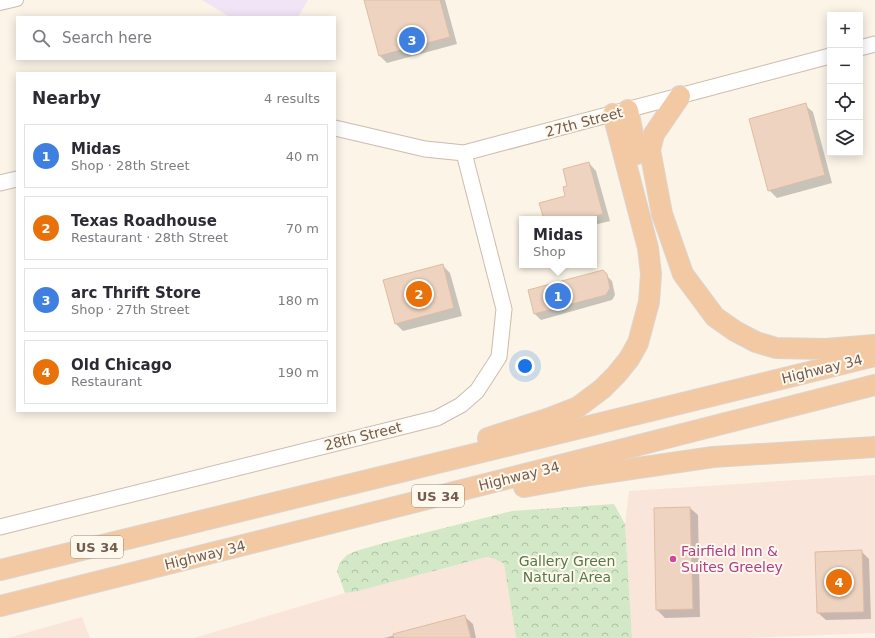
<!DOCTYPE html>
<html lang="en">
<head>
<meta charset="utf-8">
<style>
  body { margin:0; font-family:"DejaVu Sans",sans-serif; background:#f2f2f3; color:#2b2b33 }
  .controls { position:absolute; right:12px; top:12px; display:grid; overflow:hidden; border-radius:0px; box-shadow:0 2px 10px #0003 }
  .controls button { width:36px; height:36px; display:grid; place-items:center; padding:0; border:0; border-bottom:1px solid #e1e1e2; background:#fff; color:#2b2b33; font:20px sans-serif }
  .you { position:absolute; left:525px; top:366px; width:14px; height:14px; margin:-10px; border:3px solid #fff; border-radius:50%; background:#1a73e8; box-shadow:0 0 0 6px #1a73e833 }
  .badge { display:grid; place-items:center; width:26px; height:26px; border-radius:50%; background:#1a73e8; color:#fff; font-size:13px; font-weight:700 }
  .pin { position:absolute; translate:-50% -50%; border:2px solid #fff; box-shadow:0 1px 4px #0006 }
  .popup { position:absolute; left:519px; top:216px; width:78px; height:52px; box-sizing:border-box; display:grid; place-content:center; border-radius:0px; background:#fff; filter:drop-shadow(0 1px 3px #0005); font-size:13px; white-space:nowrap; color:#7c7c81 }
  .popup b { font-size:15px; color:#2b2b33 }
  .popup::after { content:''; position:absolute; left:50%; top:100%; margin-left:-8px; border:8px solid transparent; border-top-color:#fff }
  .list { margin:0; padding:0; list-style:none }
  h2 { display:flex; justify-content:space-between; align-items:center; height:52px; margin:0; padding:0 16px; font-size:17px }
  h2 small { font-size:13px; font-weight:400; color:#7c7c81 }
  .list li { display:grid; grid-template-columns:26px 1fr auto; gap:12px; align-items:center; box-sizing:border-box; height:64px; margin:0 8px 8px; padding:0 8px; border:1px solid #e1e1e2; border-radius:0px }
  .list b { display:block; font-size:15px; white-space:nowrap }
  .list p { margin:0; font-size:13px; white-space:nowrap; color:#7c7c81 }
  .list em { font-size:13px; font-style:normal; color:#7c7c81 }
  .icon { flex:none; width:22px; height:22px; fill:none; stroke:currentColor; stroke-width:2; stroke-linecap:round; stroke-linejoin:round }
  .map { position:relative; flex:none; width:875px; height:638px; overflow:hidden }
  .search { position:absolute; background:#fff; box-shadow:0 2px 10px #0003; left:16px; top:16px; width:320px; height:44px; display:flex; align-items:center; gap:10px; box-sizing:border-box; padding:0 14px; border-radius:0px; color:#7c7c81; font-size:15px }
  .panel { position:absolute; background:#fff; box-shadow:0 2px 10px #0003; left:16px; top:72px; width:320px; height:340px; border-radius:0px }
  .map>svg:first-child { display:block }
</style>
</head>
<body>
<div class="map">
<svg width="875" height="638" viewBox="0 0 875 638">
  <defs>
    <pattern id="park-crowns" width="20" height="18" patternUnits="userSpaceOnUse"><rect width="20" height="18" fill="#d3e8c6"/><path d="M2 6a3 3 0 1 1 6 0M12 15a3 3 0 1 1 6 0" fill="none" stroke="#b0bfa3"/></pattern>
  </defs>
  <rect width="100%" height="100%" fill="#fbf4e7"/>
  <path fill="#fae5db" d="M875,475v158l-128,5h-115l-7,-114 4,-33z
    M487,557l8,2 9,5 12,74h-322l151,-45 9,-1z
    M82,617l8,21h-82z"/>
  <path fill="#f1e4f7" d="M202,0h106l-10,17h-68z"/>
  <path fill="url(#park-crowns)" d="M614,504l11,20 7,114h-116l-12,-74 -9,-5 -8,-2 -133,35 -9,1 -8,-22 3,-9 7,-7 9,-4 28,-8 128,-32z"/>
  <path fill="#0003" d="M365,0h80l12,44 -70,19 -7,-7z
    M805,105l8,7 19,71 -55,15 -8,-8z
    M589,163l7,8 14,50 -16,4v-6h-57l7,-2 22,-21 2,-9z
    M442,265l8,8 12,43 -59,15 -7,-7z
    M602,271l10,10 3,14 -3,5 -71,20 -6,-6 -6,-23z
    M690,508l8,7 2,102 -35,1 -8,-8 -2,-101z
    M861,551l8,8 2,60 -45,1 -8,-7z
    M465,617l8,7 3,14h-92z"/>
  <path fill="#eed4c0" stroke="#e0bba2" d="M364,0h76l10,37 -71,19z
    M806,103l19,72 -57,16 -19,-72z
    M589,162l14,52 -20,5h-39l-5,-16 26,-7 -2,-9 4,-1 -4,-17z
    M443,264l11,44 -59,16 -12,-44z
    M603,270l4,4 3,14 -4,7 -72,19 -6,-24z
    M690,507l3,102 -37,1 -2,-102z
    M862,550l2,62 -47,1 -2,-61z
    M465,615l6,23h-77l-1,-4z"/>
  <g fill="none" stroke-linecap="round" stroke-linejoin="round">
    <defs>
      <path id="minor" d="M0,4l17,-4"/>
      <path id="tertiary" d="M860,48l15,-4
        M335,128l90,21 39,4 366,-97
        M0,183l17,-4
        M0,527l437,-109 24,-13 16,-14 22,-34 5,-48 -40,-156"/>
      <path id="trunk" d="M680,96l-26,38 -4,16 12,64 21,60 32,43 20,14 21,11 20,6 49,1 50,-4
        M628,110l9,44
        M488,438l62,-20 28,-11 24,-18 14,-14 13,-16 9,-16 11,-41 2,-28 -3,-26 -35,-134
        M524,487l66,-12 123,-18 162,-10
        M0,570l875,-214
        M0,606l415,-104 460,-117"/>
    </defs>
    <use href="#minor" stroke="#ccbcae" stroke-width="14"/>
    <use href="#tertiary" stroke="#ccbcae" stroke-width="17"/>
    <use href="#trunk" stroke="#dbd4d1" stroke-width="22"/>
    <use href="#minor" stroke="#fff" stroke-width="12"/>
    <use href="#tertiary" stroke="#fff" stroke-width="15"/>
    <use href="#trunk" stroke="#f3c9a3" stroke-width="20"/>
  </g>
  <circle fill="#d1479c" stroke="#fef8ed" stroke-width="1.5" cx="673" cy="559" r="4"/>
  <g text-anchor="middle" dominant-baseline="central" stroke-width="4" stroke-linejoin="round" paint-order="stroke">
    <g fill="#fef8ed" stroke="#9d8a7d" stroke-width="1">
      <rect x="412" y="485" width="52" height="22" rx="3"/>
      <rect x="71" y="536" width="52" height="22" rx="3"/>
    </g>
    <g font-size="13" font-weight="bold" fill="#735b4d">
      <text x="438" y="496">US 34</text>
      <text x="97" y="547">US 34</text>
    </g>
    <g font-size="14" fill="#735b4d" stroke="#fef8ed">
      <text transform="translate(584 122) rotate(-15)">27th Street</text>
      <text transform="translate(822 369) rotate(-14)">Highway 34</text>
      <text transform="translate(363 436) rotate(-14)">28th Street</text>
      <text transform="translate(519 476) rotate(-14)">Highway 34</text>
      <text transform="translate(205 555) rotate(-14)">Highway 34</text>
    </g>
    <g font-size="14" fill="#b23c85" stroke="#fef8ed" text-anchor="start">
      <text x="681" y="551">Fairfield Inn &amp;<tspan x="681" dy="16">Suites Greeley</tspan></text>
    </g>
    <g font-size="14" fill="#547846" stroke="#fef8ed">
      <text x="567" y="561">Gallery Green<tspan x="567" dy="16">Natural Area</tspan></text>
    </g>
  </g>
</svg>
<div class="controls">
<button>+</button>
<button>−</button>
<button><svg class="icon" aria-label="locate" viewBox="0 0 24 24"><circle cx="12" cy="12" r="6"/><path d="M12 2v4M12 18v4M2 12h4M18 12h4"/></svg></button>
<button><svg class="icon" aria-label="layers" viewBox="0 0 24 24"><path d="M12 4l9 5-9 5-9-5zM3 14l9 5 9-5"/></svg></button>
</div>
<div class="you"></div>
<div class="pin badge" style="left:558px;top:296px;background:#3f7fe0">1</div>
<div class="popup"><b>Midas</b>Shop</div>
<div class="pin badge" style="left:419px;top:294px;background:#e8710a">2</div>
<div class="pin badge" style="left:412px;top:40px;background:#3f7fe0">3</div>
<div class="pin badge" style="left:839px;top:582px;background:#e8710a">4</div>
<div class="search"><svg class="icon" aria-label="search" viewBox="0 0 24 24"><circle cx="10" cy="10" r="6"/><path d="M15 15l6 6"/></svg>Search here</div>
<section class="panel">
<h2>Nearby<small>4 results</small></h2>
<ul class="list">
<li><span class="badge" style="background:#3f7fe0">1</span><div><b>Midas</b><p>Shop · 28th Street</p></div><em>40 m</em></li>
<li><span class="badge" style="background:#e8710a">2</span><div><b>Texas Roadhouse</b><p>Restaurant · 28th Street</p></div><em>70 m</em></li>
<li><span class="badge" style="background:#3f7fe0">3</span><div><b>arc Thrift Store</b><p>Shop · 27th Street</p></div><em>180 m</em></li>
<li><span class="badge" style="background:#e8710a">4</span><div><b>Old Chicago</b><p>Restaurant</p></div><em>190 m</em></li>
</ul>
</section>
</div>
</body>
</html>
